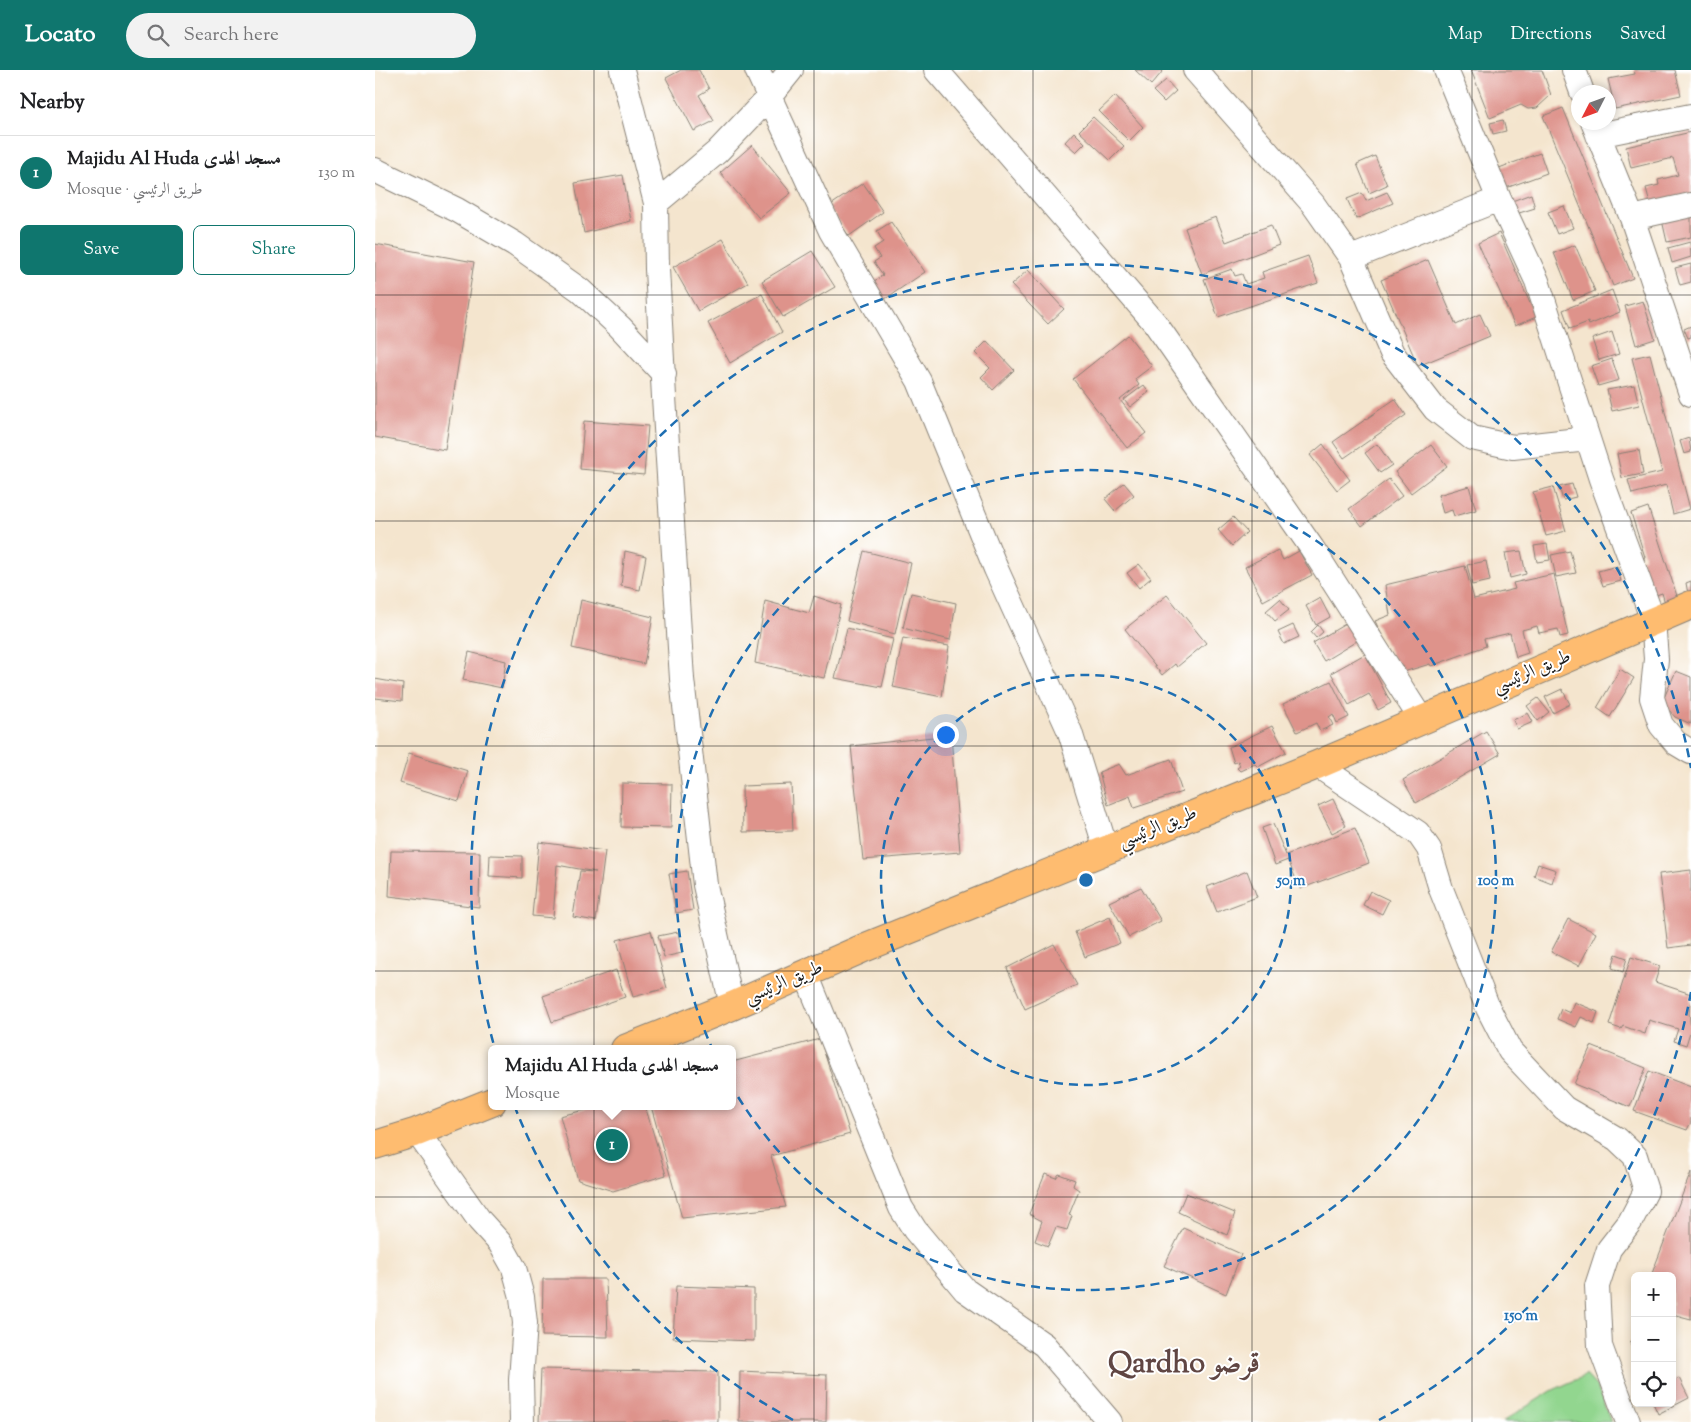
<!DOCTYPE html>
<html lang="en">
<head>
<meta charset="utf-8">
<style>
  body { margin:0; font-family:"Sorts Mill Goudy",Amiri,serif; background:#f2f2f2; color:#202124 }
  .controls { position:absolute; right:15px; bottom:15px; display:grid; overflow:hidden; border-radius:8px; box-shadow:0 2px 8px #0003 }
  .controls button { width:45px; height:45px; display:grid; place-items:center; padding:0; border:0; border-bottom:1px solid #e0e0e0; background:#fff; color:#202124; font:25px sans-serif }
  .compass { position:absolute; left:1196px; top:15px; width:45px; height:45px; border-radius:50%; background:#fff; box-shadow:0 2px 8px #0003; rotate:228deg }
  .you { position:absolute; left:570px; top:664px; width:18px; height:18px; margin:-12px; border:4px solid #fff; border-radius:50%; background:#1a73e8; box-shadow:0 0 0 8px #1a73e833 }
  .badge { display:grid; place-items:center; width:32px; height:32px; border-radius:50%; background:#0f766e; color:#fff; font-size:16px; font-weight:700 }
  .pin { position:absolute; translate:-50% -50%; border:2px solid #fff; box-shadow:0 1px 5px #0006 }
  .popup { position:absolute; left:113px; top:975px; width:248px; height:65px; box-sizing:border-box; display:grid; place-content:center; border-radius:8px; background:#fff; filter:drop-shadow(0 1px 4px #0005); font-size:16px; white-space:nowrap; color:#757577 }
  .popup b { font-size:19px; color:#202124 }
  .popup::after { content:''; position:absolute; left:50%; top:100%; margin-left:-10px; border:10px solid transparent; border-top-color:#fff }
  .list { margin:0; padding:0; list-style:none }
  h2 { display:flex; justify-content:space-between; align-items:center; height:65px; margin:0; padding:0 20px; font-size:21px }
  h2 small { font-size:16px; font-weight:400; color:#757577 }
  .list li { display:grid; grid-template-columns:32px 1fr auto; gap:15px; align-items:center; box-sizing:border-box; height:75px; padding:0 20px; border-top:1px solid #e0e0e0 }
  .list b { display:block; font-size:19px; white-space:nowrap }
  .list p { margin:0; font-size:16px; white-space:nowrap; color:#757577 }
  .list em { font-size:16px; font-style:normal; color:#757577 }
  .actions { display:flex; gap:10px; padding:15px 20px }
  .actions a { flex:1; padding:11px 0; border:1px solid #0f766e; border-radius:8px; text-align:center; font-size:18px; color:#0f766e }
  .actions .main { background:#0f766e; color:#fff }
  .icon { flex:none; width:28px; height:28px; fill:none; stroke:currentColor; stroke-width:2; stroke-linecap:round; stroke-linejoin:round }
  .map { position:relative; flex:none; width:1316px; height:1352px; overflow:hidden }
  header { display:flex; align-items:center; gap:30px; box-sizing:border-box; height:70px; padding:0 25px; background:#0f766e; color:#fff }
  header strong { font-size:24px }
  nav { display:flex; gap:28px; margin-inline-start:auto; font-size:18px }
  .search { width:350px; height:45px; background:#f2f2f2; display:flex; align-items:center; gap:12px; box-sizing:border-box; padding:0 18px; border-radius:28px; color:#757577; font-size:19px }
  main { display:flex }
  aside { flex:1; background:#fff }
  .map>svg:first-child { display:block }
</style>
</head>
<body>
<header>
<strong>Locato</strong>
<div class="search"><svg class="icon" aria-label="search" viewBox="0 0 24 24"><circle cx="10" cy="10" r="6"/><path d="M15 15l6 6"/></svg>Search here</div>
<nav><a>Map</a><a>Directions</a><a>Saved</a></nav>
</header>
<main>
<aside>
<h2>Nearby<small></small></h2>
<ul class="list">
<li><span class="badge">1</span><div><b>Majidu Al Huda مسجد الهدى</b><p>Mosque · طريق الرئيسي</p></div><em>130 m</em></li>
</ul>
<div class="actions"><a class="main">Save</a><a>Share</a></div>
</aside>
<div class="map">
<svg width="1316" height="1352" viewBox="0 0 1316 1352">
  <rect width="100%" height="100%" fill="#fff"/>
  <filter id="ink" filterUnits="userSpaceOnUse"><feTurbulence type="fractalNoise" baseFrequency=".02" numOctaves="2"/><feDisplacementMap in="SourceGraphic" scale="10" xChannelSelector="R" yChannelSelector="G"/><feConvolveMatrix kernelMatrix="1 2 1 2 8 2 1 2 1" color-interpolation-filters="sRGB"/></filter>
  <filter id="wash" filterUnits="userSpaceOnUse"><feTurbulence type="fractalNoise" baseFrequency=".0096" numOctaves="4" result="noise"/><feDisplacementMap in="SourceGraphic" scale="20" xChannelSelector="R" yChannelSelector="G"/><feGaussianBlur stdDeviation="1.12" result="paint"/><feColorMatrix in="noise" values="0 0 0 0 0 0 0 0 0 0 0 0 0 0 0 0 0 1.4 0 .05"/><feComposite in="paint" operator="in"/></filter>
  <g filter="url(#wash)">
    <rect width="100%" height="100%" fill="#f4e5ce"/>
    <path fill="#92d68f" stroke="#577956" d="M1211,1305l11,12 14,35h-109l51,-32z"/>
    <g id="blocks">
      <path fill="#de938b" d="M306,0h18l10,19 -10,6 15,26 -20,10 -28,-53z
        M760,0h27l1,1 -12,14z
        M1096,0h71l9,25 -14,13 -9,1 -7,-4 -31,13z
        M1259,0h41l6,25 -66,14 -7,-30 27,-5z
        M791,10l10,11 -12,11 -11,-11z
        M740,26l28,31 -14,14 -30,-30z
        M1188,38l70,170 -20,8 -70,-170z
        M718,47l31,29 -14,14 -31,-29z
        M1128,50l3,11 -13,3 -3,-11z
        M699,62l11,11 -9,9 -11,-10z
        M1316,62v62l-41,9 -4,-15 13,-3 -1,-5 20,-5 -5,-17 -42,10 -5,-21z
        M377,75l39,48 -32,25 -39,-45z
        M1165,83l7,20 -41,15 -7,-20z
        M1000,86l12,29 -18,8 -12,-29z
        M248,105l8,46 -47,12 -9,-50z
        M488,113l20,29 -34,24 -21,-29z
        M1012,122l6,11 -37,16 -9,-20 15,-6 4,8z
        M1156,124l4,14 -19,6 -4,-13z
        M1189,136l9,22 -16,6 -9,-22z
        M1316,144v23l-24,5 -5,-22z
        M841,147l10,25 45,-17 8,20 -77,29 -17,-46z
        M516,152l34,50 -43,29 -12,-17 13,-9 -9,-13 6,-4 -6,-10 9,-6 -6,-11z
        M1124,163l37,84 -21,9 -37,-83z
        M348,169l25,44 -50,28 -25,-44z
        M1315,172l1,15 -19,6 -4,-15z
        M0,174l99,18 -29,188 -70,-13z
        M1200,175l20,46 -22,9 -19,-47z
        M437,181l23,36 -52,30 -21,-36z
        M933,186l10,27 -100,34 -14,-38 28,-10 3,7 7,-2 4,10 18,-6 -2,-6z
        M1053,190l28,65 24,-11 10,22 -72,30 -37,-86z
        M1316,194v18l-11,3 -5,-17z
        M653,200l36,39 -16,15 -37,-39z
        M1237,220l8,22 -31,13 -1,-3 -18,7 -7,-19z
        M387,224l20,38 -52,31 -22,-40z
        M1268,231l12,38 -19,6 -11,-39z
        M1316,256v11l-3,1 -4,-9z
        M1237,262l7,22 -20,6 -7,-21z
        M753,265l24,31 -17,13 4,6 -19,15 26,33 -19,15 -54,-69z
        M612,271l27,29 -21,20 -12,-13 9,-9 -15,-15z
        M1275,284l40,155 -17,5 -7,-29 -34,9 -4,-14 34,-8 -30,-114z
        M1237,289l7,21 -21,6 -7,-20z
        M769,315l5,7 -19,15 -6,-7z
        M1259,315l5,20 -27,6 -5,-21z
        M1020,329l11,16 -62,43 -11,-16z
        M209,351l64,5 -4,49 -64,-6z
        M1314,368l2,14 -7,2 -4,-13z
        M948,374l27,36 -13,10 -27,-35z
        M1002,374l15,21 -12,8 -15,-20z
        M1056,375l16,21 -36,27 -16,-21z
        M1264,380l4,24 -21,4 -5,-24z
        M1014,409l13,17 -40,30 -13,-17z
        M749,413l10,12 -19,16 -10,-12z
        M1197,414l4,13 -13,3 -4,-13z
        M1094,416l7,24 -22,6 -2,-6 -9,3 -5,-18z
        M1178,417l13,44 -20,5 -13,-44z
        M1273,437l30,92 -13,4 -3,-10 -9,3 -12,-37 4,-2 -14,-44z
        M858,447l14,15 -15,14 -14,-16z
        M1172,474l3,16 -13,2 -3,-16z
        M903,480l5,10 16,-9 13,24 -49,26 -18,-34z
        M250,481l21,5 -6,34 -19,-4z
        M489,481l47,12 -16,71 -48,-13z
        M1146,481l5,23 -16,4 -5,-25z
        M1195,481l6,22 -20,4 -5,-22z
        M1111,491l4,20 -18,4 -5,-20z
        M764,494l12,14 -12,10 -12,-15z
        M1090,496l9,33 41,-10 -2,-6 41,-9 14,61 -8,2 -2,-8 -19,4 -2,-7 -15,4 6,23 -12,4 -6,-24 -26,6 2,7 -55,20 -1,-2 -30,9 -25,-52 15,-6 -5,-30z
        M1242,496l4,15 -18,5 -5,-15z
        M1316,511v12l-3,1 -2,-11z
        M536,523l45,10 -6,37 -47,-12z
        M792,525l39,48 -29,24 -2,-3 -13,11 -37,-46z
        M439,526l27,9 -17,73 -69,-15 10,-62 44,12z
        M945,528l10,19 -14,8 -10,-19z
        M905,529l9,11 -14,11 -9,-10z
        M206,530l72,17 -9,47 -72,-16z
        M972,553l10,18 -33,20 -11,-18z
        M918,555l6,12 -15,7 -6,-12z
        M943,555l5,7 -7,6 -5,-6z
        M472,558l46,11 -11,48 -47,-9z
        M528,568l46,8 -7,51 -49,-10z
        M94,582l37,9 -4,27 -39,-8z
        M990,584l26,49 -13,7 -9,-16 -20,11 -18,-32z
        M1245,599l14,9 -24,39 -13,-9z
        M1301,601l15,6v47l-16,-7 -13,-15z
        M0,609l28,5 -1,17 -27,-3z
        M956,611l18,36 -12,6 -4,-9 -4,3 4,8 -13,6 -4,-8 -19,9 -14,-28z
        M1187,619l8,15 -17,9 -8,-16z
        M1163,628l11,14 -11,9 -11,-15z
        M1153,643l5,9 -16,7 -4,-9z
        M897,656l14,26 -28,15 -3,-3 -15,7 -3,-3 3,-2 -2,-5 -4,2 -5,-16z
        M1111,661l14,23 -84,49 -13,-23z
        M576,665l9,117 -97,8 -12,-114z
        M34,683l59,18 -9,30 -59,-18z
        M796,689l11,33 -48,16 -4,-12 -22,9 -9,-33 20,-8 7,11z
        M247,713l50,1 -1,44 -50,-1z
        M416,714l2,47 -50,1 -1,-46z
        M958,729l13,27 -14,7 -14,-27z
        M898,754l13,31 69,-27 14,35 -69,26 -12,-29 -13,5 -13,-37z
        M164,772l66,9 -9,70 -23,-4 7,-46 16,1 -39,-7 -4,53 -21,-2z
        M16,781l89,1 -1,55 -90,-11z
        M115,785l32,1v22l-33,-2z
        M1163,794l18,6 -4,13 -18,-7z
        M1316,800v75l-23,3 -9,-74z
        M312,801l6,39 -17,3 -7,-39z
        M872,801l10,26 -40,15 -10,-25z
        M766,817l20,34 -32,16 -20,-35z
        M995,821l19,9 -7,14 -19,-9z
        M735,847l10,26 -35,14 -10,-25z
        M1193,849l28,14 -17,33 -28,-14z
        M276,861l16,57 -34,9 -16,-57z
        M303,862l4,21 -18,4 -6,-21z
        M679,874l23,41 -52,24 -18,-41z
        M1241,884l11,4 -4,14 -11,-4z
        M1256,887l29,9 -5,16 36,12 -2,19 2,16 -5,16 -12,-4 4,-12 -29,-9 -4,14 -22,-8 -2,3 -12,-4z
        M241,900l9,27 -73,25 -9,-26z
        M1199,932l24,10 -4,11 -13,-6 -5,10 -19,-8 4,-10 9,4z
        M445,969l30,95 -79,22 15,51 -104,11 -31,-112h81v-44z
        M1216,976l55,22 -16,39 -56,-23z
        M1274,1001l42,16v35l-4,8 -53,-19z
        M226,1036h44l21,69 -53,16 -35,-11 -18,-64z
        M1316,1102v147l-19,-5v-38h-21z
        M670,1104l11,4 3,-4 16,6 -2,6 6,4 -10,25 3,1 -5,14 -11,-3 -8,19 -13,-5 7,-20 -13,-7z
        M811,1123l49,20 -8,22 -49,-23z
        M808,1158l58,26 -15,40 -62,-28z
        M168,1209h63l2,58 -66,-1z
        M301,1216l78,3v52l-81,-3z
        M1260,1269v12l-5,-9z
        M166,1299l177,3v50h-179z
        M365,1301l87,4 -1,47h-87z
        M1304,1308l10,20 -31,16 -5,-11h19v-21z"/>
    </g>
  </g>
  <g filter="url(#ink)">
    <use href="#blocks" fill-opacity="0" stroke="#888075" stroke-width="1"/>
    <g fill="none" stroke-linecap="round" stroke-linejoin="round">
      <defs>
        <path id="street" d="M247,0l34,133 1,66 7,128 18,282 23,206 27,121
          M382,0l74,161 88,150 77,188 74,163 36,117
          M561,0l219,253 157,225 109,171
          M820,0l118,134 38,54 41,95 43,56 37,29 41,9 75,-8
          M1071,0l53,129 38,82 64,198 52,141 3,39 -4,39 9,27 15,18 15,9
          M1199,0l8,22
          M1218,52l39,96 59,176
          M1223,65l93,-19
          M0,100l82,40 58,34 65,46 40,37 44,47
          M281,133l61,-51 53,-56 21,-26
          M1257,148l59,-13
          M976,188l148,-59
          M942,695l101,68 11,16 12,40 47,119 22,43 54,57 53,31 18,17 11,35 -16,31 -21,27 -12,37 3,60 28,76
          M431,904l95,234 14,22 50,60 79,55 66,77
          M42,1062l63,89 20,22 14,25 8,29 3,26 -4,57 1,42"/>
        <path id="primary" d="M250,979l107,-43 134,-59 451,-182 374,-160
          M0,1075l42,-13 75,-30"/>
      </defs>
      <use href="#street" stroke="#888075" stroke-width="26"/>
      <use href="#primary" stroke="#888075" stroke-width="30"/>
      <use href="#street" stroke="#fff" stroke-width="24"/>
      <use href="#primary" stroke="#febc70" stroke-width="28"/>
    </g>
  </g>
  <path fill="none" stroke="#1c1c1c" stroke-width="1" stroke-opacity="0.55" d="M219,0v1352M439,0v1352M658,0v1352M877,0v1352M1097,0v1352M0,225h1316M0,451h1316M0,676h1316M0,901h1316M0,1127h1316"/>
  <g fill="none" stroke="#1f6fb2" stroke-width="2.5" stroke-dasharray="9 6">
    <circle cx="711" cy="810" r="205"/>
    <circle cx="711" cy="810" r="410"/>
    <path d="M1316 922A615 615 0 0 1 1004 1350M418 1350A615 615 0 1 1 1316 698"/>
  </g>
  <g text-anchor="middle" dominant-baseline="central" stroke-width="4" stroke-linejoin="round" paint-order="stroke">
    <g font-size="19" fill="#1c1c1c" stroke="#fff">
      <text transform="translate(1157 602) rotate(-23)">طريق الرئيسي</text>
      <text transform="translate(783 758) rotate(-22)">طريق الرئيسي</text>
      <text transform="translate(409 913) rotate(-23)">طريق الرئيسي</text>
    </g>
    <g font-size="29" font-weight="bold" fill="#604643" stroke="#fff">
      <text x="809" y="1295">Qardho قرضو</text>
    </g>
  </g>
  <circle cx="711" cy="810" r="8" fill="#1f6fb2" stroke="#fff" stroke-width="2.5"/>
  <g font-size="15" text-anchor="middle" font-weight="bold" fill="#1f6fb2" stroke="#fff" stroke-width="4" stroke-linejoin="round" paint-order="stroke">
    <text x="916" y="815">50 m</text>
    <text x="1121" y="815">100 m</text>
    <text x="1146" y="1250">150 m</text>
  </g>
</svg>
<div class="controls">
<button>+</button>
<button>−</button>
<button><svg class="icon" aria-label="locate" viewBox="0 0 24 24"><circle cx="12" cy="12" r="6"/><path d="M12 2v4M12 18v4M2 12h4M18 12h4"/></svg></button>
</div>
<svg class="compass" viewBox="-18 -18 36 36"><path d="M0-13l5 13h-10z" fill="#e53935"/><path d="M0 13l5-13h-10z" fill="#757577"/></svg>
<div class="you"></div>
<div class="pin badge" style="left:237px;top:1075px">1</div>
<div class="popup"><b>Majidu Al Huda مسجد الهدى</b>Mosque</div>
</div>
</main>
</body>
</html>
